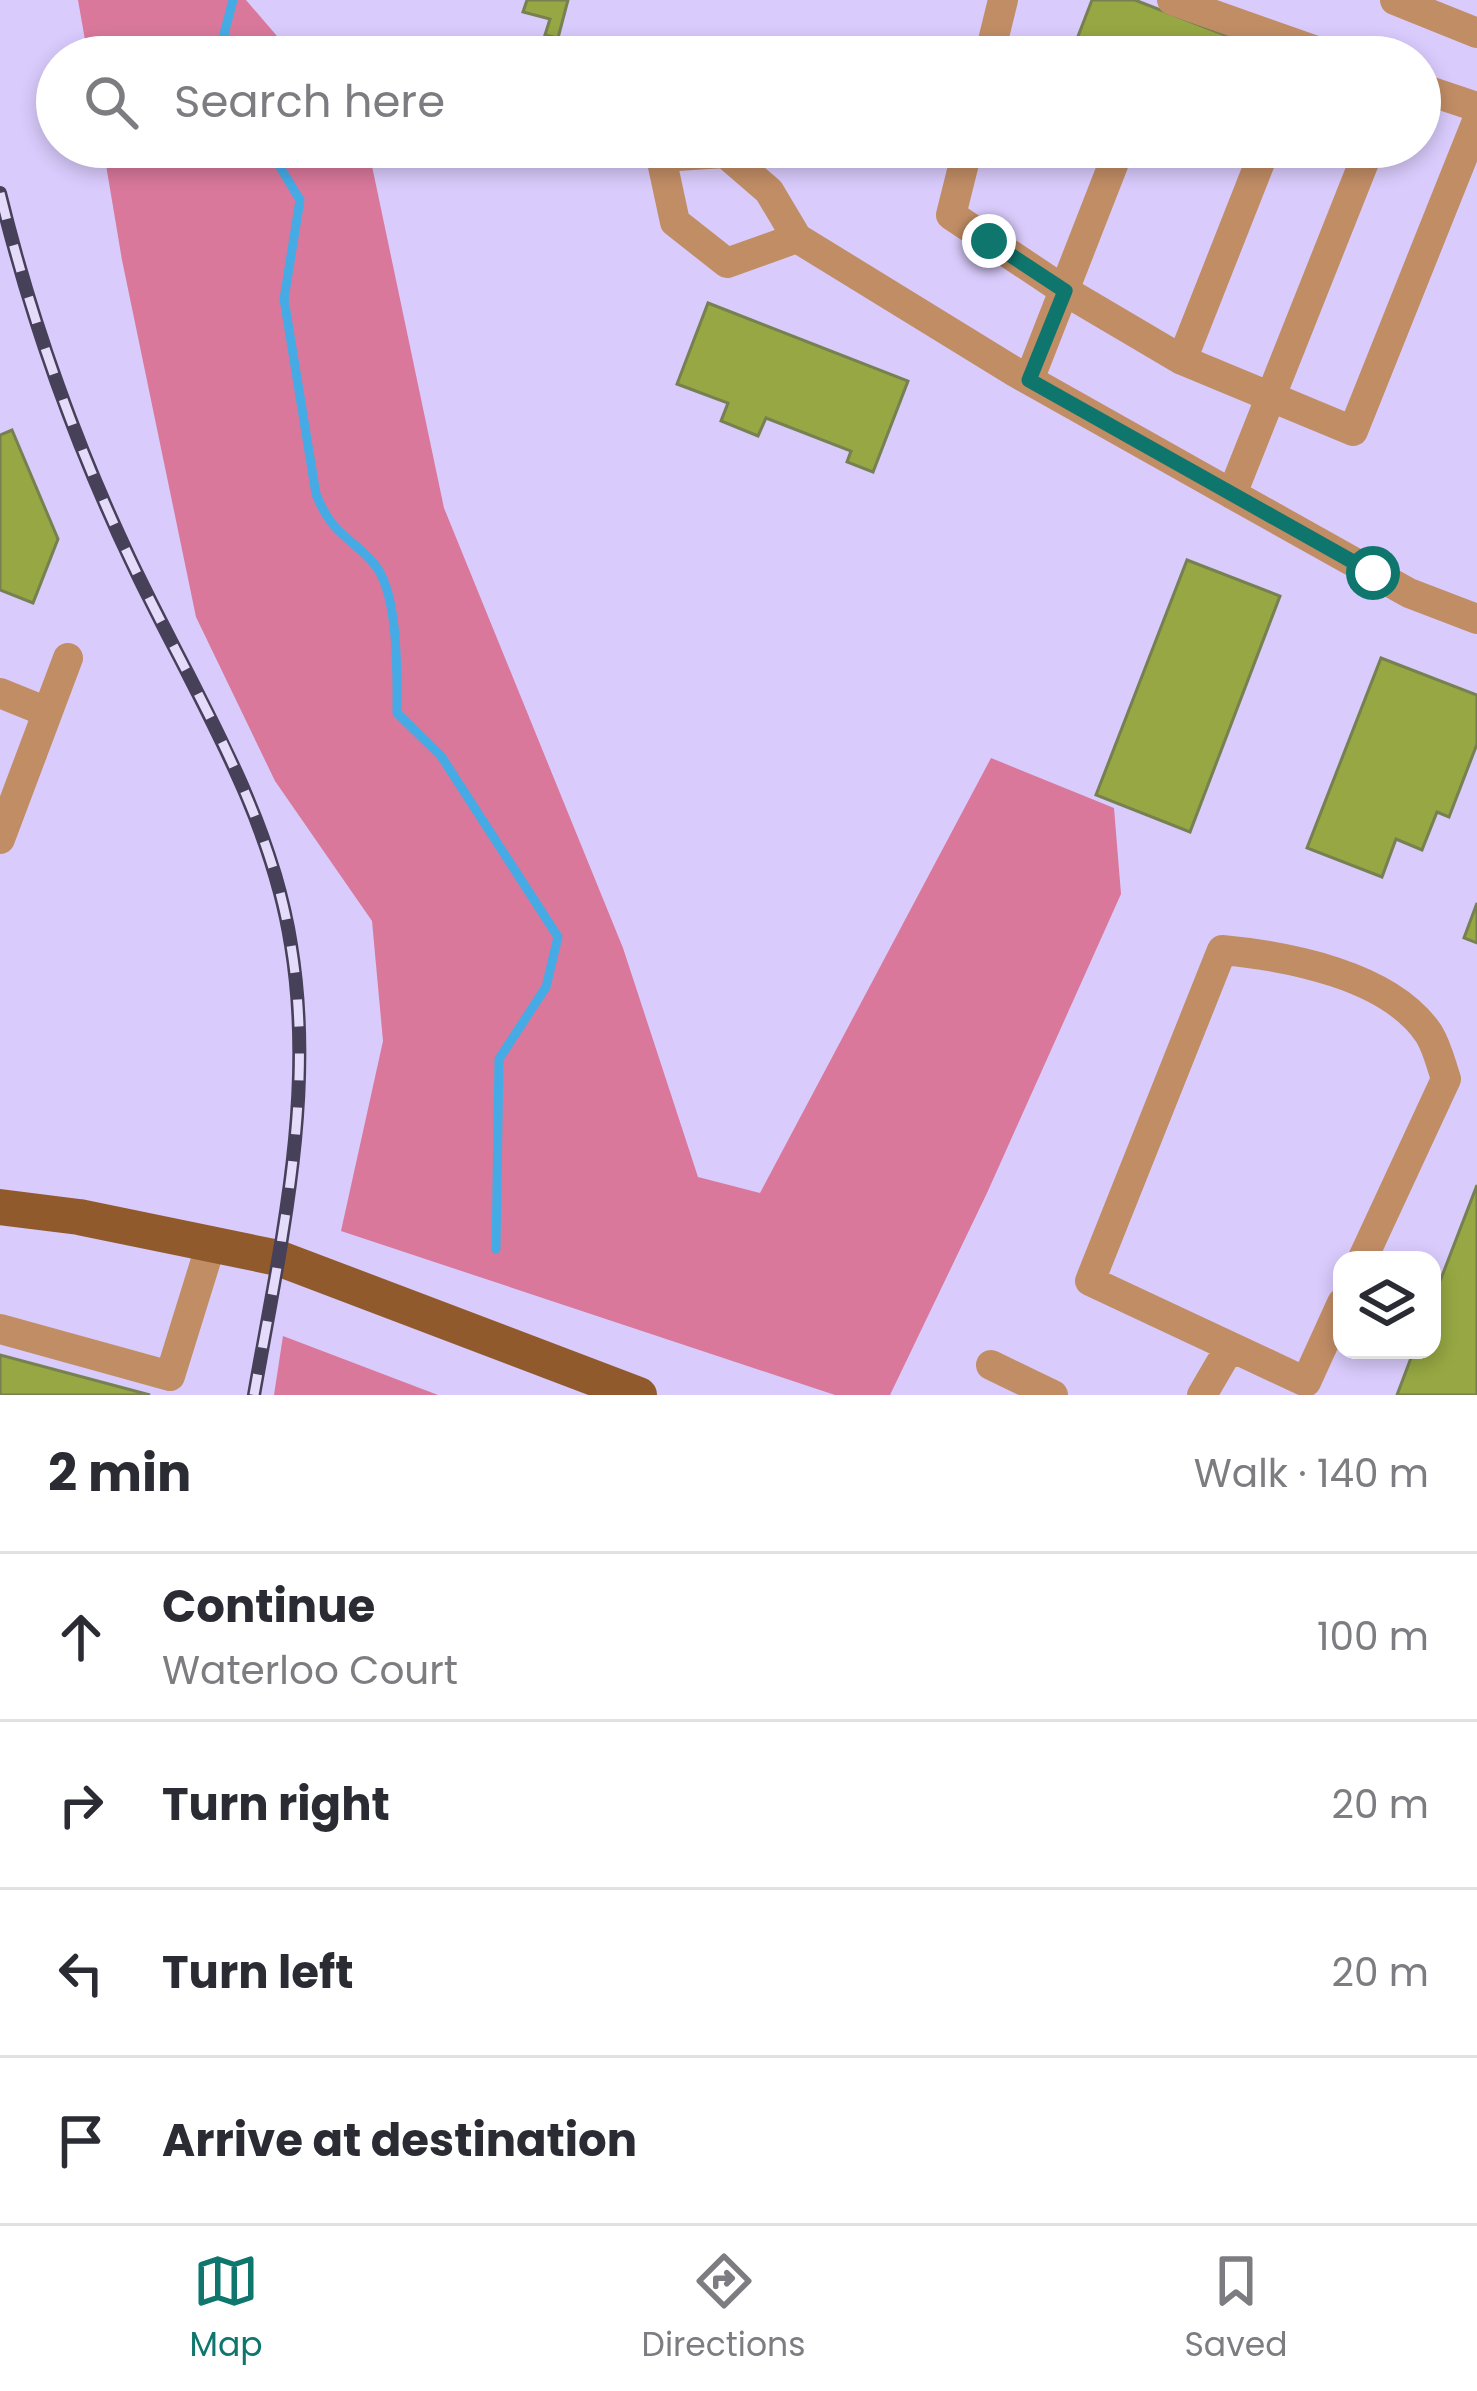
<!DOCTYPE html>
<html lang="en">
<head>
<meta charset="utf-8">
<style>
  body { margin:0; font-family:Poppins,sans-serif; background:#f2f2f3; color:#2b2b33 }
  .controls { position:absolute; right:36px; bottom:36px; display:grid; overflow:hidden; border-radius:24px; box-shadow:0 6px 18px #0003 }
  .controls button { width:108px; height:108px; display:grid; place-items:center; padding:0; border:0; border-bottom:3px solid #e1e1e2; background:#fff; color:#2b2b33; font:60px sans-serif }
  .stop { position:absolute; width:36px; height:36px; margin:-27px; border:9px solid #0f766e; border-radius:50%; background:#fff }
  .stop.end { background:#0f766e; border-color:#fff; box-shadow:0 3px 12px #0008 }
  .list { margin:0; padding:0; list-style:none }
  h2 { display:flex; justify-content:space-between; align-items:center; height:156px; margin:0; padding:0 48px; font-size:51px }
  h2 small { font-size:39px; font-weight:400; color:#7c7c81 }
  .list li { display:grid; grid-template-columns:78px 1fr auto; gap:36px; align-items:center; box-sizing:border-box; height:168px; padding:0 48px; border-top:3px solid #e1e1e2 }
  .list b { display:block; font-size:45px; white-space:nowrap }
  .list p { margin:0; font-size:39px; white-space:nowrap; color:#7c7c81 }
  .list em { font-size:39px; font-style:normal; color:#7c7c81 }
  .icon { flex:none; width:66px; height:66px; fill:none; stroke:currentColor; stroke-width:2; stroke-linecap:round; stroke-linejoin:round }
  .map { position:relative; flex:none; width:1477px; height:1395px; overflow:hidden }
  .search { position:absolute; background:#fff; box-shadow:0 6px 18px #0003; left:36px; right:36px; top:36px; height:132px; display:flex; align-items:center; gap:30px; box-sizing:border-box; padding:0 42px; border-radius:66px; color:#7c7c81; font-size:45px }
  .sheet { height:828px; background:#fff }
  nav { display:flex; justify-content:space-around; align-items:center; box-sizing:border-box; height:168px; border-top:3px solid #e1e1e2; background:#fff; font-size:33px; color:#7c7c81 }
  nav a { display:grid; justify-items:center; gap:6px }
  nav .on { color:#0f766e }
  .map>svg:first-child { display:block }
</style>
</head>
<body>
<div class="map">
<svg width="1477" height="1395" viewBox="0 0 1477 1395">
  <rect width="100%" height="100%" fill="#d9cbfc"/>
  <path fill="#d9789b" d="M78,0h168l49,57h-207z
    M103,147h265l76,361 179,440 75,229 62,16 231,-435 123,50 7,86 -134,299 -97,202h-55l-494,-164 42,-190 -11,-120 -97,-140 -79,-164 -74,-357z
    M283,1336l155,59h-164z"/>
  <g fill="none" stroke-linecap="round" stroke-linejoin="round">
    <path stroke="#46abe5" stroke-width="9" d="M230,57l-6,-23 9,-34
      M268,147l32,53 -16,99 32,195c17,43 34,41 59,71 24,30 22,110 22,148l44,43 117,181 -12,50 -47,72 -3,190"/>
  </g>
  <path fill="#96a743" stroke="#778051" stroke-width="3" d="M527,0h41l-10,38 -13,-3 5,-16 -27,-7z
    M1092,0h43l126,49 -3,8h-188z
    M708,303l200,78 -35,91 -26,-10 4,-11 -85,-33 -8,18 -37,-15 7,-18 -51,-19z
    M12,430l46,109 -25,64 -33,-13v-155z
    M1187,560l93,36 -90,236 -94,-37z
    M1381,658l96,37v49l-28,73 -12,-5 -15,38 -26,-11 -14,38 -75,-29z
    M1477,903v40l-13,-5z
    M1477,1185v210h-80l17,-45h18v-48z
    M0,1355l150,40h-150z"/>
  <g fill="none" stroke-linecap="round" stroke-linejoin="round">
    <path stroke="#c18d65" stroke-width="30" d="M1172,0l161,57
      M1395,0l82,33
      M989,57l14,-57
      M1420,88l57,19
      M968,147l-17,68 114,76 117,69 171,71 124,-310
      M797,238l-70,25 -52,-41 -14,-65 64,-4 44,38 28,47 218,134 217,122 177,99 68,26
      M1182,360l84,-213
      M1029,380l91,-233
      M1232,494l138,-347
      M0,693l47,19
      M0,839l68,-181
      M1342,1303l-36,79 -216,-101 132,-331c65,6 168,25 207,84 8,13 12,30 17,45l-84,181
      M0,1329l170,47 41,-132
      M991,1365l62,30
      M1202,1395l28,-48"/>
    <path stroke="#915a2c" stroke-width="36" d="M0,1207l79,10 199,41 361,137"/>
    <defs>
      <path id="rail" d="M0,193c31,127 75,250 131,368 58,123 139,247 160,384 25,151 -11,301 -37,450"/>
    </defs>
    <use href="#rail" stroke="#474059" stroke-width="14"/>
    <use href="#rail" stroke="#e4dcfa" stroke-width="9" stroke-dasharray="27" stroke-linecap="butt"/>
  </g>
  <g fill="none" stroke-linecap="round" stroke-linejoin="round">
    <path stroke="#0f766e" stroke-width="15" d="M989,241l76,50 -36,89 344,193"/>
  </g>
</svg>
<div class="controls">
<button><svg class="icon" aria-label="layers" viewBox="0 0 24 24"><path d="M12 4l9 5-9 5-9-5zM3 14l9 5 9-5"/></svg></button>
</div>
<div class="stop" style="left:1373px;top:573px"></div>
<div class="stop end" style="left:989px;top:241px"></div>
<div class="search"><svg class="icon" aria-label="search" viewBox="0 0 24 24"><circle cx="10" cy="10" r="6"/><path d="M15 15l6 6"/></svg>Search here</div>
</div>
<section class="sheet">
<h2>2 min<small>Walk · 140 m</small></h2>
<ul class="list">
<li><svg class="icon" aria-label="ahead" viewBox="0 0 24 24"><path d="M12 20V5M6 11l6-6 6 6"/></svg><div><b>Continue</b><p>Waterloo Court</p></div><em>100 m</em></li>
<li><svg class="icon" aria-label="right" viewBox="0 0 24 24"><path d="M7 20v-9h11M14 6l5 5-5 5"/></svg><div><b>Turn right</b></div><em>20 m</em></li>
<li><svg class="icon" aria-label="left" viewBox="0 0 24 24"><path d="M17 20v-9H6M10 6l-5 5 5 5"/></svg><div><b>Turn left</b></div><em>20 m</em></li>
<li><svg class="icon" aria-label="arrive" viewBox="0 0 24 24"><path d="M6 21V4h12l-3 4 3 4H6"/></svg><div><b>Arrive at destination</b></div></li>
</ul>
</section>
<nav>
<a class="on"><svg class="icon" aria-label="map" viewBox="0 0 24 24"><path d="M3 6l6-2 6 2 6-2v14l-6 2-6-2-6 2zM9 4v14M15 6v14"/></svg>Map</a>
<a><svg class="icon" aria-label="directions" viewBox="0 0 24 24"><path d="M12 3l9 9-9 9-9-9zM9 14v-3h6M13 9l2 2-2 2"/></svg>Directions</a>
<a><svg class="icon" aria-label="saved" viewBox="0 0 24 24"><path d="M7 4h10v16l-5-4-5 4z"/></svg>Saved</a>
</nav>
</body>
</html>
